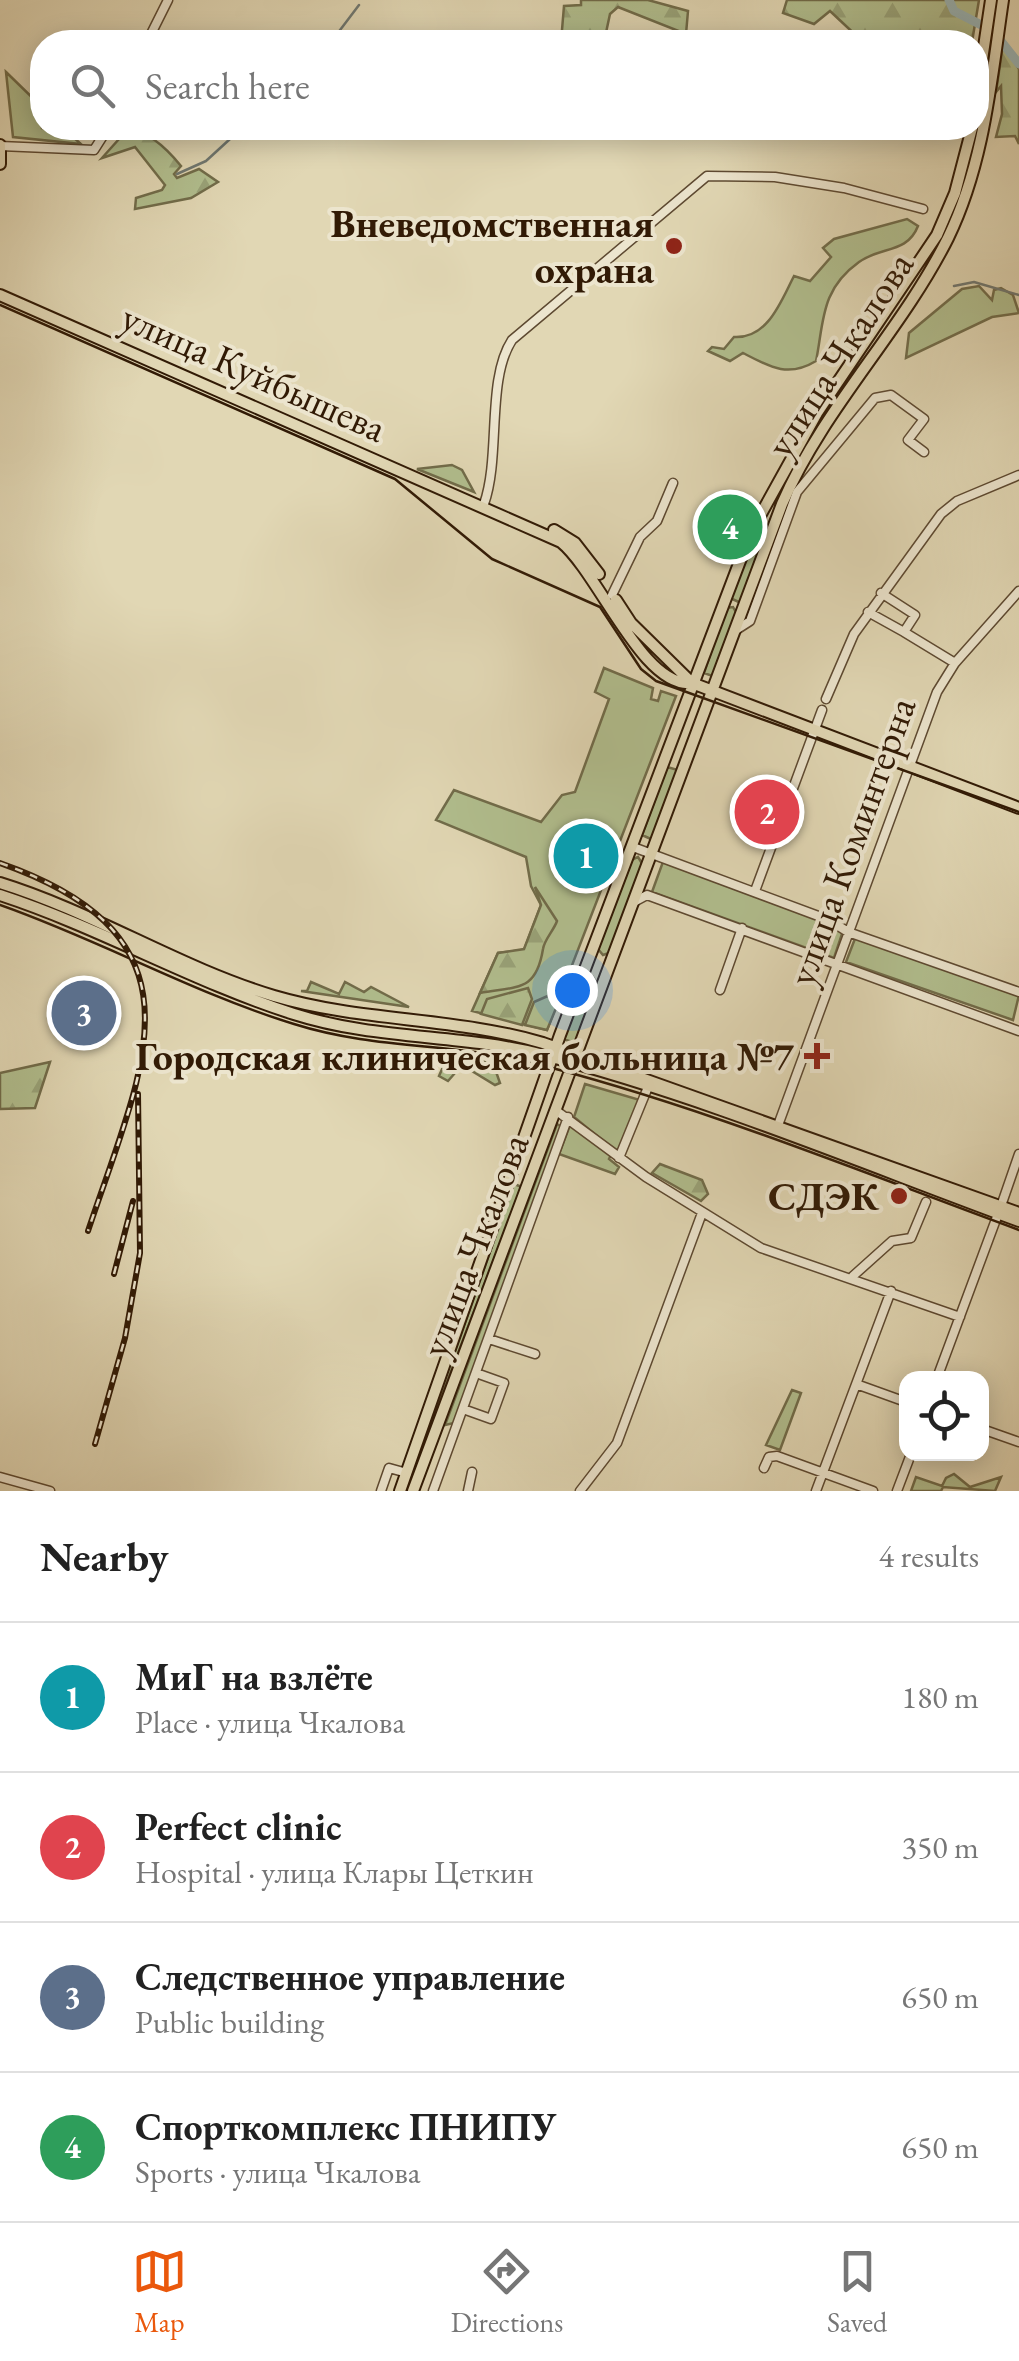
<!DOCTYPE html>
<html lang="en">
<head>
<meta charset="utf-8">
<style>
  body { margin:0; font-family:"EB Garamond",serif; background:#f6f6f6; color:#222 }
  .controls { position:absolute; right:30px; bottom:30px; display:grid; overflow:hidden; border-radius:20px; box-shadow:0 5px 25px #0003 }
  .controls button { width:90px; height:90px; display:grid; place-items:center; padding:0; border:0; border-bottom:2px solid #e0e0e0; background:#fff; color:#222; font:50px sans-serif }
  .you { position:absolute; left:572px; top:990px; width:35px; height:35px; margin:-25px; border:8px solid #fff; border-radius:50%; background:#1a73e8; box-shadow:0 0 0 15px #1a73e833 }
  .badge { display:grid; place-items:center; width:65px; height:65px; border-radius:50%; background:#ea580c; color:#fff; font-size:32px; font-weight:700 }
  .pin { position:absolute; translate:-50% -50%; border:5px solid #fff; box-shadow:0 2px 10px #0006 }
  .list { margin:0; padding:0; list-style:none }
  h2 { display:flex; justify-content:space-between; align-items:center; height:130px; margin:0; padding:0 40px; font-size:42px }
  h2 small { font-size:32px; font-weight:400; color:#767676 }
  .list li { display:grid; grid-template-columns:65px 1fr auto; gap:30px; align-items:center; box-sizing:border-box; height:150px; padding:0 40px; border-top:2px solid #e0e0e0 }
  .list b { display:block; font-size:38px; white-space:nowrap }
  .list p { margin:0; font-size:32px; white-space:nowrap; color:#767676 }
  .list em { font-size:32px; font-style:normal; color:#767676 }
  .icon { flex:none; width:55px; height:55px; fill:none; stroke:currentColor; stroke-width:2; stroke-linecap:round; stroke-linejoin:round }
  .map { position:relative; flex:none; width:1019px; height:1491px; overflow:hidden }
  .search { position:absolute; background:#fff; box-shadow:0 5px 25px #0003; left:30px; right:30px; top:30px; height:110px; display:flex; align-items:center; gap:25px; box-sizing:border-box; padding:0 35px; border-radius:40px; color:#767676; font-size:38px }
  .sheet { height:730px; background:#fff }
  nav { display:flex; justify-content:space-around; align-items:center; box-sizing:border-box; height:140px; border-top:2px solid #e0e0e0; background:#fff; font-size:28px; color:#767676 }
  nav a { display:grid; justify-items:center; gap:5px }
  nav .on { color:#ea580c }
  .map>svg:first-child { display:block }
</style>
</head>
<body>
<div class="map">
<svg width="1019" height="1491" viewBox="0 0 1019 1491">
  <defs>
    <pattern id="forest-firs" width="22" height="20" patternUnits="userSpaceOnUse" patternTransform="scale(2.5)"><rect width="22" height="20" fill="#b1be8e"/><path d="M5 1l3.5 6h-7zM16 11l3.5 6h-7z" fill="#99a379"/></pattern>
  </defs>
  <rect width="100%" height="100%" fill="#e1d7b4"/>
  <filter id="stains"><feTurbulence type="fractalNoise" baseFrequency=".002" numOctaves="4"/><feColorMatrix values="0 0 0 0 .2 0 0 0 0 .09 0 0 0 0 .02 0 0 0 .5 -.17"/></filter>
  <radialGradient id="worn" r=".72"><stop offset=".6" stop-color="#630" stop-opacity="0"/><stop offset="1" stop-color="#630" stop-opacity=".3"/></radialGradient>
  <path fill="#b1be8e" stroke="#716c4a" stroke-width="2.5" d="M6,72l36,35v21h21l18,16 -68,-7z
    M907,219l11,7c-11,28 -37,20 -59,36 -39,28 -35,60 -43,99 -28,17 -46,6 -73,-8l-13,8 -22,-10 4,-4 12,2 10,-12c34,2 47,-36 60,-61l16,5 21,-24 -8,-9 11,-9z
    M979,286l13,14 2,-10 7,-2 12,7 6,18 -27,4 -86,41 3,-25 53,-44z
    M452,465l10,5 12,22 -57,-23z
    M761,531l3,6 -23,66 -11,-5 25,-65z
    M733,607l4,7 -22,63 -11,-4 22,-65z
    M604,668l49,20 -2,11 7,2 3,-10 15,5 -129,334 -75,-19 26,-58 26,-3 17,-45 -10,-19 -5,-29 -90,-37 18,-30 87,32 21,-27 13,-3 34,-93 -14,-7z
    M667,767l11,3 -25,70 -11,-5z
    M638,857l5,8 -34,88 -6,2 -5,-6 34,-89z
    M664,859l159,60 20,12 -9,27 -182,-66z
    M856,936l163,59 -6,25 -167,-58z
    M593,977l4,7 -22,59 -12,-4 22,-60z
    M311,982l28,12 6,-12 19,10 7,-5 38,20 -108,-16h6z
    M585,1084l55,16 -21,54 -45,-37z
    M557,1124l5,3 -108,296 -9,2z
    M570,1125l41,30 -2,4 10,8 -4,7 -56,-20z
    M514,1184l8,3 -114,296z
    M792,1390l9,3 -21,57 -14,-5z
    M954,1474l16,13 31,-10 -6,14 -52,-4 -2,4h-30l5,-14 26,9 4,-8z"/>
  <path fill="url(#forest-firs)" stroke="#716c4a" stroke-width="2.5" d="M581,0h67l40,11 -2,23 -68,-27 -8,7 -6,28h-43l3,-36 17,-1z
    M787,0h192l-7,42h-109l-33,-31 -16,13 -31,-11z
    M1003,44l16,25v75l-4,-8 -19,1 6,-23 -1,-28 -5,6z
    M128,129c21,2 40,21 53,37l-7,8 3,4 22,-9 19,13 -27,16 -56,11 1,-11 26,-8 3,-5 -30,-38 -33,11z
    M535,887l22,34c-3,9 -13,19 -14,28 -7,43 -25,37 -63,44l18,-40 26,-4 17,-44z
    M528,988l4,11 -10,26 -41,-11 6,-15z
    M550,995l9,6 -12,29 -22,-5 9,-23z
    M448,1056l45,7 7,20 -5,2 -33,-20 -14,16 -9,-5z
    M50,1062l-15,46 -35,1v-36z
    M660,1164l42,16 6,14 -7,7 -49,-28z"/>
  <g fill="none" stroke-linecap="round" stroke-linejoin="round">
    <path stroke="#707871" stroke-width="2.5" d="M331,42l28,-37
      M177,174l29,-13 36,-33
      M954,286l20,-4 45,13"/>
    <path stroke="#9ab7b9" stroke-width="9" d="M949,0l5,11 39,20 26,33"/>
    <defs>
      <path id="minor" d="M147,42l21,-42
        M0,146l94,4 14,-22
        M484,504c17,-48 2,-124 28,-164l195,-164 68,1 69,11 79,21
        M881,593l34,22 -11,17 51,31
        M612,595l28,-58 17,-16 16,-38
        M868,612l36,20
        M736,630l14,-9 47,-129 78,-94 16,-3 33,24 -16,21 16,12
        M826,699l28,-65 87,-120 16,-13 62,-26
        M633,847l196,73 19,12 171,60
        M755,891l67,-181
        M634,902l13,-7 372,136
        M720,990l22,-62
        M558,1112l88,65 115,71 199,69
        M777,1128l160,-436 18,-29 64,-72
        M619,1158l29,-71
        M1001,1206l18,-52
        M853,1276l39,-35 19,-3 15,-36
        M489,1339l46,15
        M937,1378l61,-164
        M856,1384l50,18
        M463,1409l28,10 13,-36 -28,-10
        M982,1429l37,13
        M764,1468l5,-11 8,-1 96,35
        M0,1477l50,14
        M381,1491l8,-23 18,5
        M433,1491l135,-374
        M468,1491l4,-19
        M580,1491l37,-48 85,-230
        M816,1491l75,-200
        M897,1491l14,-37"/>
      <path id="major" d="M976,100l15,-100
        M0,145v19
        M0,295l561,247c38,31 82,147 131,141l327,125
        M554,530l21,13 24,31
        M616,600l15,23 61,60
        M0,883c94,29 180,85 274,113 88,26 181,21 269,47l476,170
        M0,895c101,33 193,87 294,119 81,26 165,20 246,40 163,42 321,109 479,167
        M400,1491l160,-456 191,-503 66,-119 120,-178 18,-42 17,-65
        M413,1491l369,-987c42,-97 119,-172 166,-266 36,-74 43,-157 55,-238"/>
    </defs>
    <use href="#minor" stroke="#5d4931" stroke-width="11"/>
    <use href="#major" stroke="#311a05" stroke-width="14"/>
    <use href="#minor" stroke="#ece5ce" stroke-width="8"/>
    <use href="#major" stroke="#e1d7b4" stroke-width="10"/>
    <path stroke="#311a05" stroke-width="2.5" d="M0,305l395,174 97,80 108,48 41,62 15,12 363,131
      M0,905c100,35 193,88 294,119 79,25 155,19 231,37 169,42 331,109 494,169"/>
    <defs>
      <path id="rail" d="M0,863c214,75 143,203 88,368
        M114,1274l19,-73
        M95,1444l30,-106 15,-85 -2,-159"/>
    </defs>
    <use href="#rail" stroke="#311a05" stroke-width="6"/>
    <use href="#rail" stroke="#ece5ce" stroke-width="2.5" stroke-dasharray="8" stroke-linecap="butt"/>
  </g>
  <g fill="#8f2418" stroke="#ece5ce" stroke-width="4">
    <circle cx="674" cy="246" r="10"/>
    <path d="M812 1041h10v10h10v10h-10v10h-10v-10h-10v-10h10z"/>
    <circle cx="899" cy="1196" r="10"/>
  </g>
  <g text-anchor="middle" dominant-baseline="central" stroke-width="8" stroke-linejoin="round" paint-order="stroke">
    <g font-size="40" font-weight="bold" fill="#311a05" stroke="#ece5ce" text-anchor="end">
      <text x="654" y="223">Вневедомственная<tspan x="654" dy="46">охрана</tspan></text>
      <text x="794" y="1056">Городская клиническая больница №7</text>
      <text x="879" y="1196">СДЭК</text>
    </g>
    <g font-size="40" fill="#311a05" stroke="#ece5ce">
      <text transform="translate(839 354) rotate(-57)">улица Чкалова</text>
      <text transform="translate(254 372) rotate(24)">улица Куйбышева</text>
      <text transform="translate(851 841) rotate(-70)">улица Коминтерна</text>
      <text transform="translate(474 1245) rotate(-69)">улица Чкалова</text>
    </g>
  </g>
  <rect width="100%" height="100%" filter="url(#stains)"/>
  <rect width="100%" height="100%" fill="url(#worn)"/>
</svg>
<div class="controls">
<button><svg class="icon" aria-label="locate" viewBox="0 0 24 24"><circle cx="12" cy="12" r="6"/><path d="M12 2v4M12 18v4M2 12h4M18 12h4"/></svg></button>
</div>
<div class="you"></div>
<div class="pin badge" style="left:586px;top:856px;background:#0f9aa8">1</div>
<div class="pin badge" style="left:767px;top:812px;background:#e0444e">2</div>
<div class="pin badge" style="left:84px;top:1013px;background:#5c6f8a">3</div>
<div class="pin badge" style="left:730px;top:527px;background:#2e9e5b">4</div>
<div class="search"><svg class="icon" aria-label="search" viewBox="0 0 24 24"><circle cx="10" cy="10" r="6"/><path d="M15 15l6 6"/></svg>Search here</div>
</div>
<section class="sheet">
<h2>Nearby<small>4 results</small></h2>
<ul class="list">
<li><span class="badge" style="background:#0f9aa8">1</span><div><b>МиГ на взлёте</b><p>Place · улица Чкалова</p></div><em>180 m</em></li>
<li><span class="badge" style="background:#e0444e">2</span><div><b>Perfect clinic</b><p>Hospital · улица Клары Цеткин</p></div><em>350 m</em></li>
<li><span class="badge" style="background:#5c6f8a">3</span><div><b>Следственное управление</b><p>Public building</p></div><em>650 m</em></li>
<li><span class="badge" style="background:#2e9e5b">4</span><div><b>Спорткомплекс ПНИПУ</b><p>Sports · улица Чкалова</p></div><em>650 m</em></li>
</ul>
</section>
<nav>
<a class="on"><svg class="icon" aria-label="map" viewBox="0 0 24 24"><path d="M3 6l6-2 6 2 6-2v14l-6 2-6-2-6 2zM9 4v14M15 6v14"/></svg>Map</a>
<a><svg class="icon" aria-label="directions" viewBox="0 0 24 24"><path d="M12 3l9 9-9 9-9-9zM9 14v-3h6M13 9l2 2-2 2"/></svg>Directions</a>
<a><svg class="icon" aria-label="saved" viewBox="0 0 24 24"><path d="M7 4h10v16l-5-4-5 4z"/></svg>Saved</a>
</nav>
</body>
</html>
